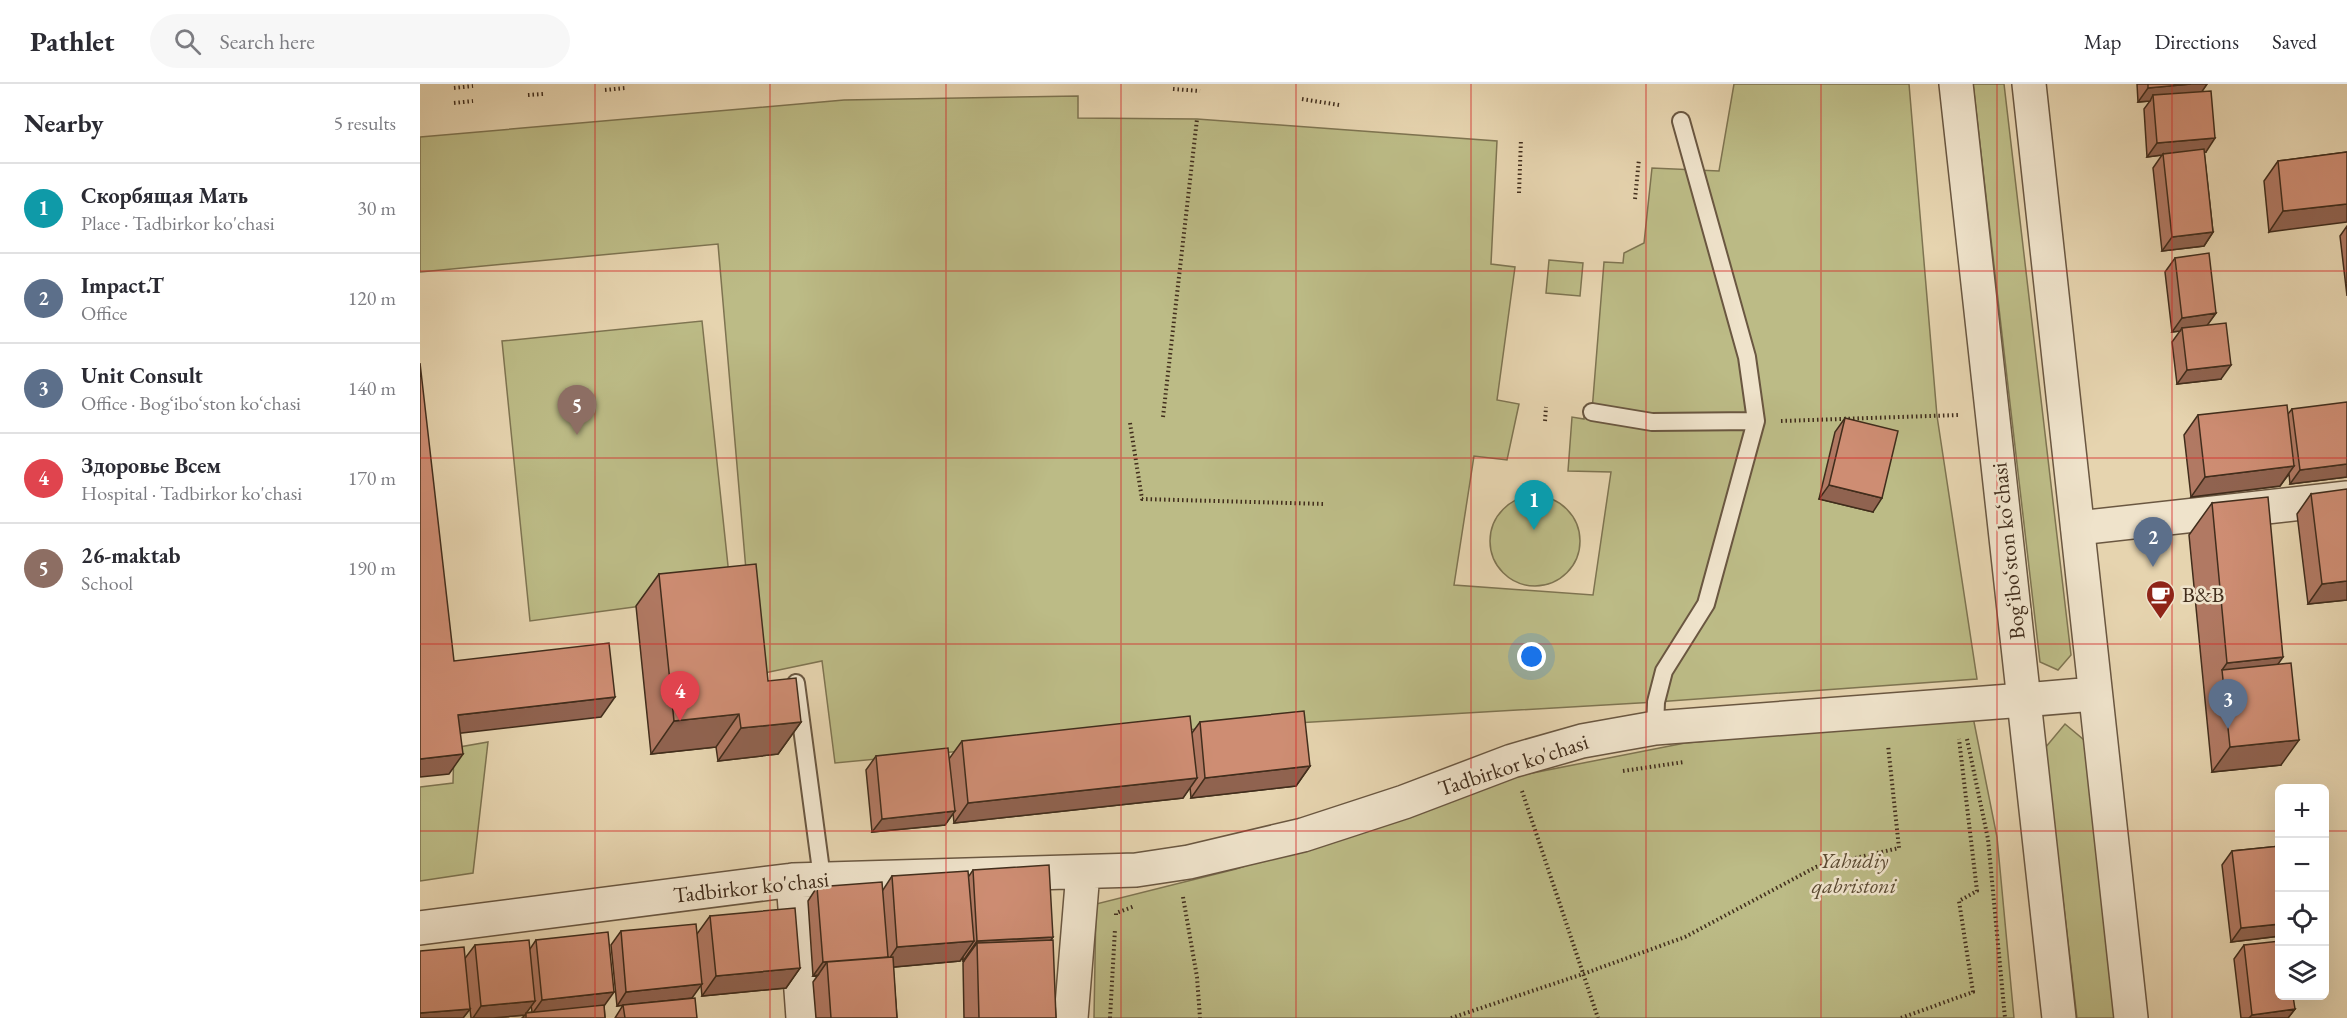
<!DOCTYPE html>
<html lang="en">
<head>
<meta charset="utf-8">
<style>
  body { margin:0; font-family:"EB Garamond",serif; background:#f7f7f7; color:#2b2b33 }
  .controls { position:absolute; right:18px; bottom:18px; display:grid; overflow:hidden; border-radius:9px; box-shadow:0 6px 24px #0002 }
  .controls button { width:54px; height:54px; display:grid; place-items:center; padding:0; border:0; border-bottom:2px solid #e1e1e2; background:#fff; color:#2b2b33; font:30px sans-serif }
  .you { position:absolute; left:1112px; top:573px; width:21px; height:21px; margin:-15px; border:4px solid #fff; border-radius:50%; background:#1a73e8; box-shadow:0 0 0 9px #1a73e833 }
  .badge { display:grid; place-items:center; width:39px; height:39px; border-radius:50%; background:#8f2418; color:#fff; font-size:20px; font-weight:700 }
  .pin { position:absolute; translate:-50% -50px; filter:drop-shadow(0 2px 3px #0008) }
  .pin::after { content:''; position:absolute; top:32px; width:21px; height:18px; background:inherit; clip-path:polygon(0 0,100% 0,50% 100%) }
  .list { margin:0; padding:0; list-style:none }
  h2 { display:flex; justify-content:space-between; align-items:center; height:78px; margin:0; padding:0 24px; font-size:26px }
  h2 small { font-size:20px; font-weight:400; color:#7c7c81 }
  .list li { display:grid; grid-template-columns:39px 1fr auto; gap:18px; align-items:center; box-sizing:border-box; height:90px; padding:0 24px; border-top:2px solid #e1e1e2 }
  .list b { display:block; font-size:22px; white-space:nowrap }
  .list p { margin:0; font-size:20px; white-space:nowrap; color:#7c7c81 }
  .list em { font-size:20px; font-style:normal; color:#7c7c81 }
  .icon { flex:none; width:33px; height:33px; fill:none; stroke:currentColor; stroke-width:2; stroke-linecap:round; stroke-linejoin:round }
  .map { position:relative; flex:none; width:1927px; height:934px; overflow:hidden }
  header { display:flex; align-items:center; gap:36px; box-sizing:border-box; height:84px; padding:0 30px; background:#fff; border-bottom:2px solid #e1e1e2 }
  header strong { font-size:28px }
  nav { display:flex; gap:33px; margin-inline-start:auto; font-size:21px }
  .search { width:420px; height:54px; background:#f7f7f7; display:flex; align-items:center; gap:15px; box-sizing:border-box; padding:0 21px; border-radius:33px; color:#7c7c81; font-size:22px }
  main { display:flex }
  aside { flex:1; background:#fff }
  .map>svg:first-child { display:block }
</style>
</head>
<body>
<header>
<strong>Pathlet</strong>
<div class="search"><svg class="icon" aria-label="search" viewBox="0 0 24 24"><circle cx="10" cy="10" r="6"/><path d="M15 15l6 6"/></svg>Search here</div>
<nav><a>Map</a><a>Directions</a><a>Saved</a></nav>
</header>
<main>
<aside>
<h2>Nearby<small>5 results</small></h2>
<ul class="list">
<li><span class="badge" style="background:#0f9aa8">1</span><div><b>Скорбящая Мать</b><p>Place · Tadbirkor ko'chasi</p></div><em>30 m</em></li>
<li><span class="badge" style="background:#5c6f8a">2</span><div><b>Impact.T</b><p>Office</p></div><em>120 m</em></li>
<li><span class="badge" style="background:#5c6f8a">3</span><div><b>Unit Consult</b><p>Office · Bogʻiboʻston koʻchasi</p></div><em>140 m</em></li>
<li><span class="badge" style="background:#e0444e">4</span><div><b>Здоровье Всем</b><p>Hospital · Tadbirkor ko'chasi</p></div><em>170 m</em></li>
<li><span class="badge" style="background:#8d6e63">5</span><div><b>26-maktab</b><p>School</p></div><em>190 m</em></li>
</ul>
</aside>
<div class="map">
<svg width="1927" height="934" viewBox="0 0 1927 934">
  <rect width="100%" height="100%" fill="#e6d4af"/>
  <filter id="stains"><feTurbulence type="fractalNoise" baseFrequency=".00333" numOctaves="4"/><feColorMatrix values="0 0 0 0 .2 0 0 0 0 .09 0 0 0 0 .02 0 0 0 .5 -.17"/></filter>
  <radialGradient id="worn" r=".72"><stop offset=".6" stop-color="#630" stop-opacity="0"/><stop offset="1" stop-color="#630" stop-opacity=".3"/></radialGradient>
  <path fill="#bcbb86" stroke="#7e7451" stroke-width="1.5" d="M1314,0h175l28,332 40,263 -321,23 -448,26 -373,35 -13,-102 -67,14 -37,-431 -298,28v-135l424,-37 234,-4v22l119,1 300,22 -6,123 24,3 -18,133 22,4 -12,56 -33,-4 -20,129 139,10 18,-123 -43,-1 4,-54 12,2v-9l8,1 12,-149 19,1 1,-10 20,-10 8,-75 67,3z
    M1553,0h31l67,571 -13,15 -18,-8z
    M1129,176l34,3 -3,33 -34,-3z
    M282,237l29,273 -201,27 -28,-280z
    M1070 457a45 45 0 1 1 90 0a45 45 0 1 1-90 0Z
    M1553,633l24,120 17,181h-920l2,-114 140,-35 281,-93 168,-33z
    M1645,640l19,16 32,278h-39l-32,-270z
    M68,658l-15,131 -53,8v-94l33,-4 1,-35z"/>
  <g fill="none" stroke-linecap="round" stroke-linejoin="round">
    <defs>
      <path id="service" d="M1172,328l60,10 104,-1
        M376,599l26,195
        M1235,644l1,-26 8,-31 42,-67 50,-183 -9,-64 -66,-236"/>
      <path id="minor" d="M1658,444l269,-30
        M373,796l10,138
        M0,844l373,-48 343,-10 53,-8 114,-27 101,-33 108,-41 70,-20 73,-13 369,-28
        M651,934l12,-146"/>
      <path id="tertiary" d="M1536,0l103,934
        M1609,0l102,934
        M1604,616l70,-6"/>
    </defs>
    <use href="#service" stroke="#6a5741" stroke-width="20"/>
    <use href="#minor" stroke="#6a5741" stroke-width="36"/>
    <use href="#tertiary" stroke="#6a5741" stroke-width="36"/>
    <path stroke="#412d1c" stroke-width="4" stroke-dasharray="1.5 3" stroke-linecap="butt" d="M34,4l19,-2
      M753,5l27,2
      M185,6l20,-2
      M108,11l15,-1
      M882,15l37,6
      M34,19l19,-2
      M1099,109l2,-54
      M1215,115l4,-40
      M743,333l34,-298
      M1125,337l1,-14
      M1361,337l178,-6
      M710,339l12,76 183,5
      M1547,655l21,100 17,179
      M1203,687l61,-9
      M1102,707l76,227
      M763,813l14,80 3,41
      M696,831v-2l19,-7
      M690,934l5,-89
      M1031,934l132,-44 102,-37 131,-70 83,-19 -11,-103
      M1481,934l72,-26 -14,-91 18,-10 -18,-152"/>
    <use href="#service" stroke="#efe3cb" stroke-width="16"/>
    <use href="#minor" stroke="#efe3cb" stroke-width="33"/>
    <use href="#tertiary" stroke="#efe3cb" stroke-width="33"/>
  </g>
  <path fill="#b17963" stroke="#412d1c" stroke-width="1.5" fill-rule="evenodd" d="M1717,0h70l-5,7 4,61h-2l9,80 -9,14 -42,5 -9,-83 9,-13 -15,2 -3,-48 6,-8 -12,1z
    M1927,68l-78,80 -5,-51 14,-20z
    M1927,142v70l-7,-60z
    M1755,174l41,55 -9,12 14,54 -44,5 -5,-42 8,-11 -8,1 -7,-60z
    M1872,325l55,68 -57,7 -1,-10 -9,12 -89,11 -7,-62 14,-20 90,-1z
    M1425,334l28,94 -54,-13 16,-67z
    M1891,410l36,106 -39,4 -11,-90z
    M1792,419l66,161 3,101 -69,7 -23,-237z
    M239,490l109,107 33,41 -23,32 -60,7 -2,-14 -65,7 -15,-148z
    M780,638l110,44 -14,20 -105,12 -1,-11 -7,11 -229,25 -1,-10 -8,12 -73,7 -6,-62 10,-14 73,3 13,-18 230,-8z
    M1860,762v90l-49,6 -9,-77 10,-14z
    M553,786l80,67 -2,3 5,78h-92l-1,-55 1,-2h-1v-4l-3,4 -67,6 4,51h-81l-3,-36 5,-7 -5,1 -5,-75 9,-14 66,3 9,-14h77z
    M290,832l90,52 -14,20 -84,8 -1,-10 -84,20 -6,-61 10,-14 76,3z
    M116,856l68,66 1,12h-83l3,-3 -32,3h-22l-1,-9 -7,9h-43l55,-73 55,4zM111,921l1,7 -6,1z
    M1824,861l51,64 -7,9h-47l-7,-59z
    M203,921l74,13h-82z"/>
  <path fill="#906350" stroke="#412d1c" stroke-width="1.5" d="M1771,0h16l-8,12 -46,-1 -3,6 -12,1 10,-14z
    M1795,54l-9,14 -43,3v-1l-1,1 -15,2 10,-14z
    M1927,120v18l-78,10 14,-21z
    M1793,148l-9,14 -42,5 10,-14z
    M1796,229l-10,14 -24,1 -2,3 -8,1 10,-14z
    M1811,281l-10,14 -44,5 10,-14z
    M1927,380v13l-57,7 10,-14z
    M1874,382l-14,20 -89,11 14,-20z
    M1409,401l53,13 -9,14 -54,-13z
    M1927,497v19l-39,4 14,-20z
    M1863,573l-23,33 -38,-20 5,-7z
    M195,613l-14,20 -157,18 14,-20z
    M319,630l-23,33 -65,7 23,-33z
    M381,638l-23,32 -60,7 23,-33z
    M1879,656l-18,25 -69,7 18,-25z
    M43,670l-14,20 -29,3v-18z
    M890,682l-14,20 -105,12 14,-20z
    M777,694l-14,20 -229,25 14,-20z
    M535,727l-10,14 -73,7 10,-13z
    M1860,840v12l-49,6 10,-14z
    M633,853l-14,20 -62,-14 -13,18h-1l14,-20z
    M554,857l-14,20 -77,7 14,-21z
    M468,873l-61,5 -9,13 -5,1 10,-14z
    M380,884l-14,20 -84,8 14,-20z
    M282,900l-10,14 -75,8 9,-14z
    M194,908l-10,14 -72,8 10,-14z
    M115,917l-10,14 -32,3h-20l8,-12z
    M50,925l-7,9h-43v-5z
    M1875,925l-7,9h-39l3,-3z"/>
  <path fill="#ce8d73" stroke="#412d1c" stroke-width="1.5" d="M1728,0h43l-43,4z
    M1791,7l4,47 -58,5 -4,-48z
    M1784,65l9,83 -41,5 -9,-83z
    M1927,68v52l-64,7 -5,-50z
    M1789,169l7,60 -34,5 -7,-60z
    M1806,239l5,42 -44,5 -5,-42z
    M0,279l34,298 155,-18 6,54 -157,18 5,39 -43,5z
    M1927,318v62l-47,6 -8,-61z
    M1867,321l7,61 -89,11 -7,-62z
    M1425,334l53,13 -16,67 -53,-13z
    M1927,405v92l-25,3 -11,-90z
    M1848,413l15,160 -56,6 -15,-160z
    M336,480l12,117 28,-3 5,44 -60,6 -2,-14 -65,7 -15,-147z
    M1871,579l8,77 -69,7 -8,-77z
    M884,627l6,55 -105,12 -5,-56z
    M770,632l7,62 -229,25 -6,-62z
    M528,664l7,63 -73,8 -6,-63z
    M1860,762v78l-39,4 -9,-77z
    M629,781l4,72 -76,4 -4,-71z
    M548,787l6,70 -77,6 -5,-71z
    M462,798l6,75 -65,5 -6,-75z
    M375,824l5,60 -84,8 -6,-60z
    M276,840l6,60 -76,8 -5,-61z
    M188,848l6,60 -72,8 -6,-60z
    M109,856l6,61 -54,5 -6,-61z
    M633,856l3,78h-77l-2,-75z
    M1860,857v55h13l2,13 -43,6 -8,-70z
    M44,863l6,62 -50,4v-62z
    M473,873l4,61h-66l-4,-56z
    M275,914l2,20h-72l-2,-13z
    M184,921l1,13h-79v-5z"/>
  <path fill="none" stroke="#d62828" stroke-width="1.5" stroke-opacity="0.55" d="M175,0v934M350,0v934M526,0v934M701,0v934M876,0v934M1051,0v934M1226,0v934M1401,0v934M1577,0v934M1752,0v934M0,187h1927M0,374h1927M0,560h1927M0,747h1860M1904,747h23"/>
  <defs>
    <symbol id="cafe-pin" viewBox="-11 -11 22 30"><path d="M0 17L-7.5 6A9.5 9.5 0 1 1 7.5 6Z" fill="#8f2418" stroke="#efe3cb"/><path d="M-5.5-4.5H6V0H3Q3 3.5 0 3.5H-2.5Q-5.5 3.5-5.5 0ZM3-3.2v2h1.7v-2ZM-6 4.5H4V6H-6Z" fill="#fff"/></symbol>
  </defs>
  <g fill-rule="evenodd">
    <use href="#cafe-pin" x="1724" y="494" width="33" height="45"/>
  </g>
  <g text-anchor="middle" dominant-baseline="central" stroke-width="5" stroke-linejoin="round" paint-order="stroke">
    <g font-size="22" fill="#412d1c" stroke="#efe3cb">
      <text transform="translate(1588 467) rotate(-96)">Bogʻiboʻston koʻchasi</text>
      <text transform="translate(1093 681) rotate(-18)">Tadbirkor ko'chasi</text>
      <text transform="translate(331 803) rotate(-6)">Tadbirkor ko'chasi</text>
    </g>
    <g font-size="22" fill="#412d1c" stroke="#efe3cb" text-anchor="start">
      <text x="1762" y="510">B&amp;B</text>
    </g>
    <g font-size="22" font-style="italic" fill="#5a4931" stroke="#efe3cb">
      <text x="1434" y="776">Yahudiy<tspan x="1434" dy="25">qabristoni</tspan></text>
    </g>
  </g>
  <rect width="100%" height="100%" filter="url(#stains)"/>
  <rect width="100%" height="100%" fill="url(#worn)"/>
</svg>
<div class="controls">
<button>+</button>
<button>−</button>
<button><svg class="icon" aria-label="locate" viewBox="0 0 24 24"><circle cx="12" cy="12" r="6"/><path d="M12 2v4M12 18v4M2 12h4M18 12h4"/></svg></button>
<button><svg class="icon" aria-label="layers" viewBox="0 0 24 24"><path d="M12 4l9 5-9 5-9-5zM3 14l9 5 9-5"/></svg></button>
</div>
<div class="you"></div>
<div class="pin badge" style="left:1114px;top:446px;background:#0f9aa8">1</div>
<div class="pin badge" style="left:1733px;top:483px;background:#5c6f8a">2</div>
<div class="pin badge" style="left:1808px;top:645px;background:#5c6f8a">3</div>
<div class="pin badge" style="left:260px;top:637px;background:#e0444e">4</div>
<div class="pin badge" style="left:157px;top:351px;background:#8d6e63">5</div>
</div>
</main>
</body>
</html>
